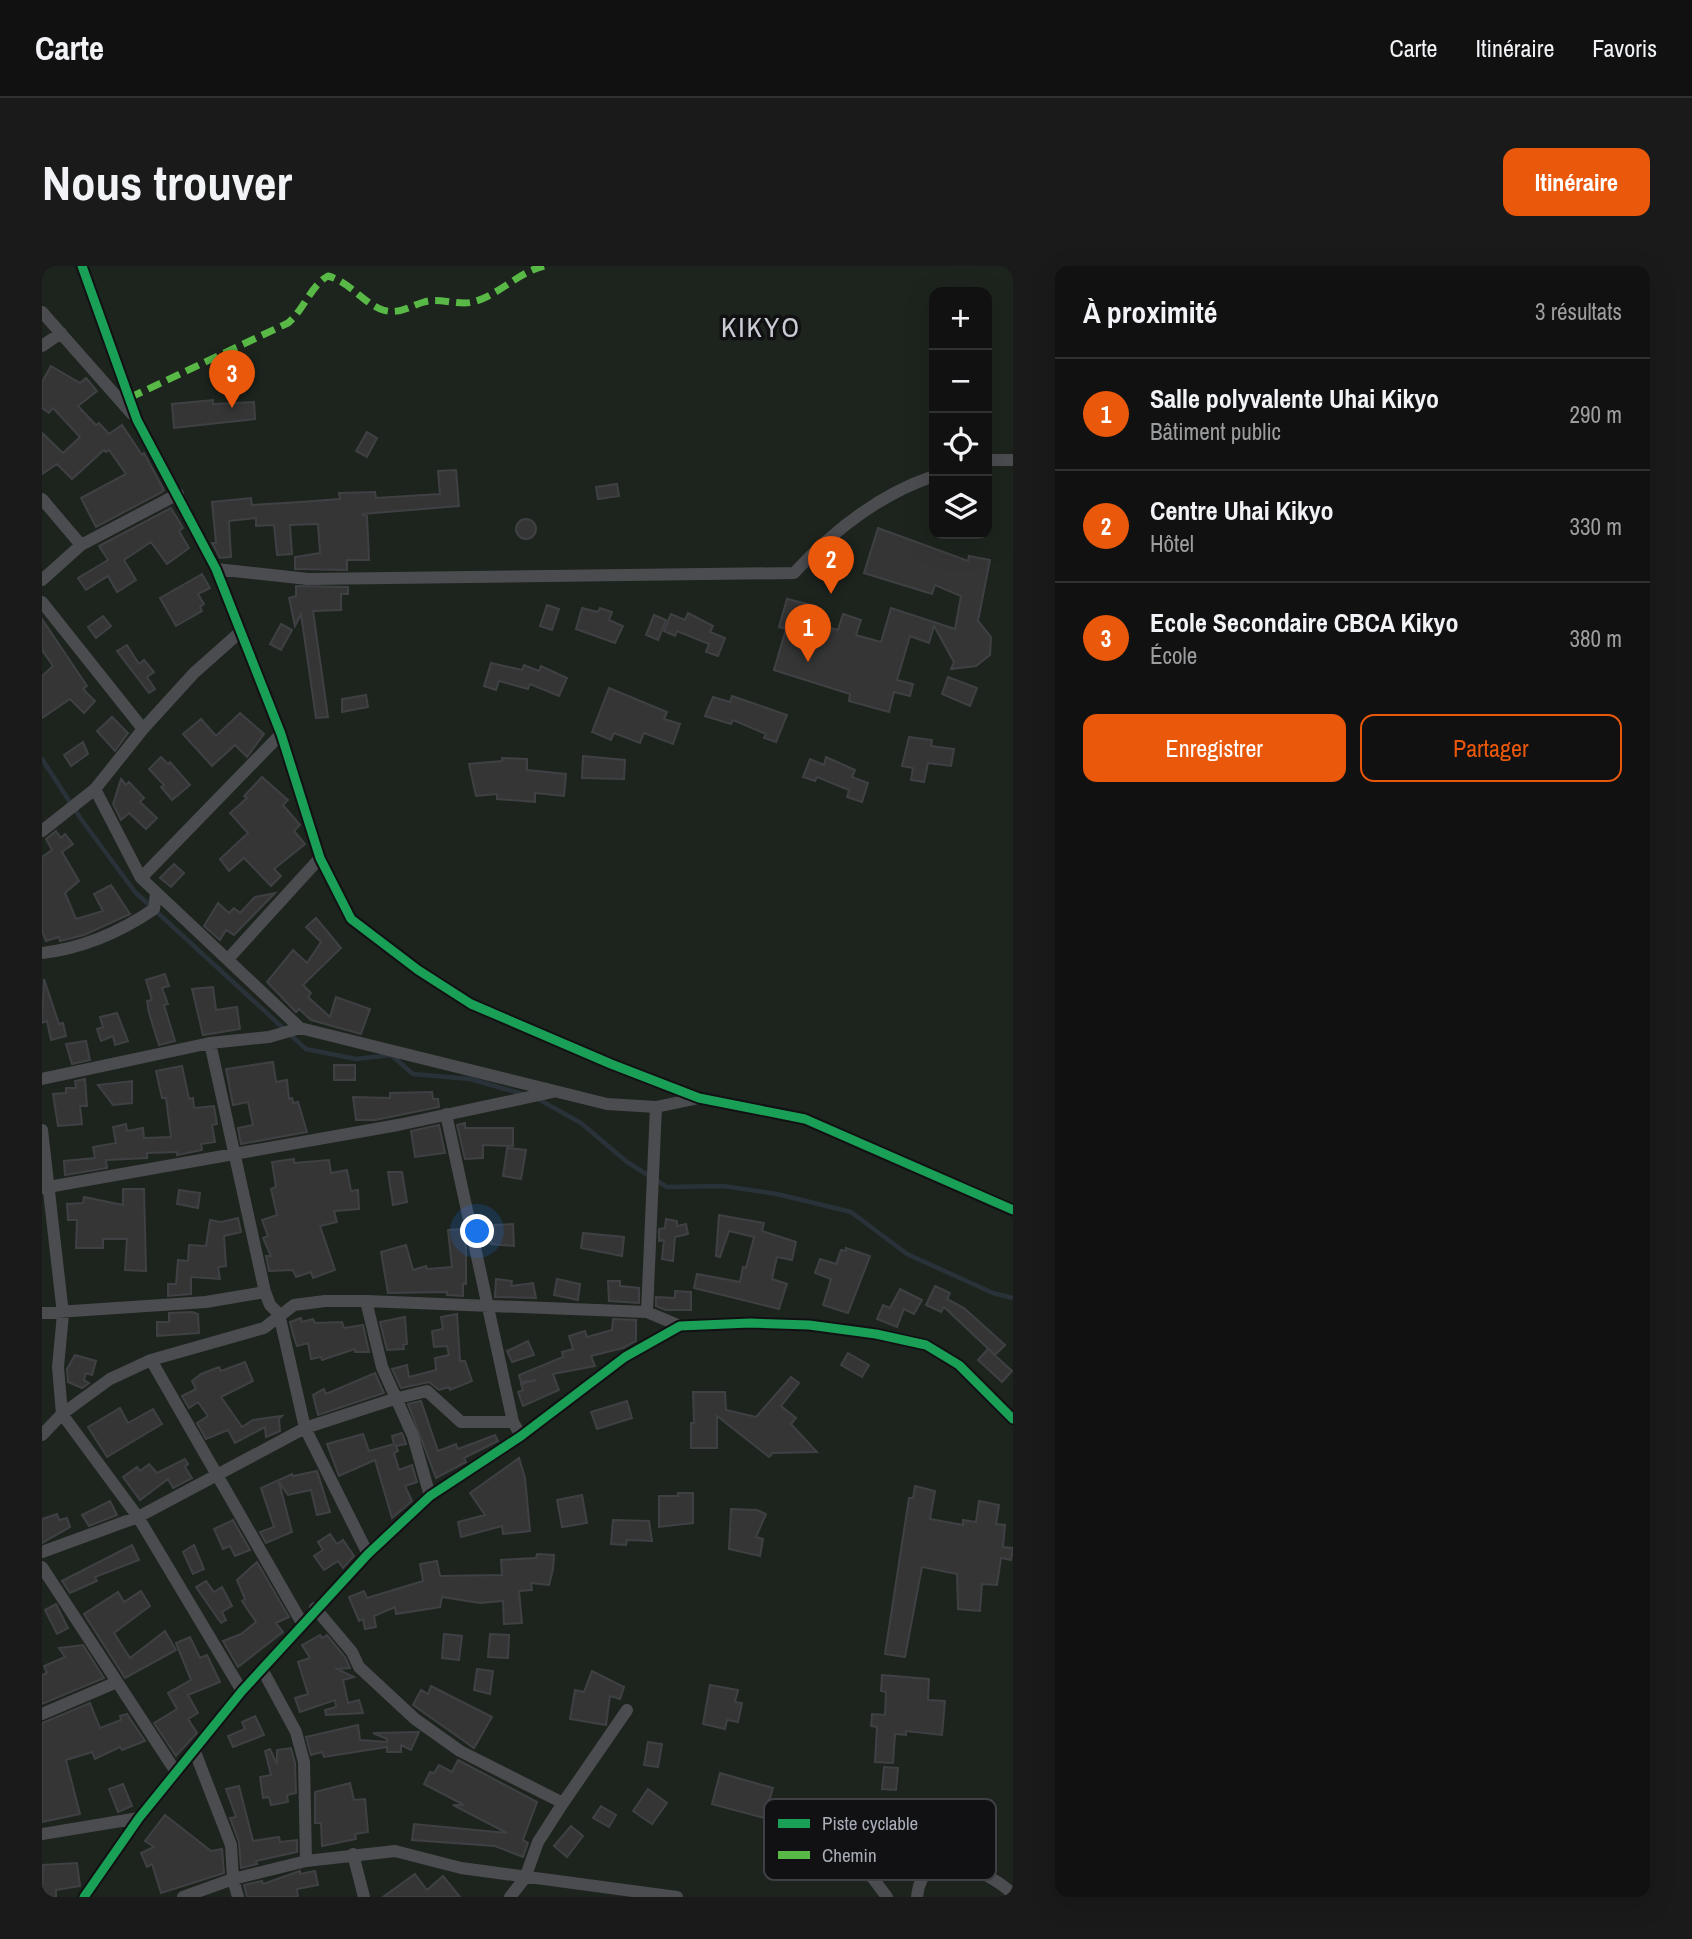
<!DOCTYPE html>
<html lang="fr">
<head>
<meta charset="utf-8">
<style>
  body { margin:0; font-family:"Archivo Narrow",sans-serif; background:#1a1a1a; color:#f1f3f6 }
  .controls { position:absolute; right:21px; top:21px; display:grid; overflow:hidden; border-radius:14px; box-shadow:0 7px 28px #0002 }
  .controls button { width:63px; height:63px; display:grid; place-items:center; padding:0; border:0; border-bottom:2px solid #303131; background:#111; color:#f1f3f6; font:35px sans-serif }
  .you { position:absolute; left:436px; top:966px; width:24px; height:24px; margin:-18px; border:5px solid #fff; border-radius:50%; background:#1a73e8; box-shadow:0 0 0 10px #1a73e833 }
  .badge { display:grid; place-items:center; width:46px; height:46px; border-radius:50%; background:#ea580c; color:#fff; font-size:23px; font-weight:700 }
  .pin { position:absolute; translate:-50% -58px; filter:drop-shadow(0 2px 4px #0008) }
  .pin::after { content:''; position:absolute; top:37px; width:24px; height:21px; background:inherit; clip-path:polygon(0 0,100% 0,50% 100%) }
  .list { margin:0; padding:0; list-style:none }
  h2 { display:flex; justify-content:space-between; align-items:center; height:91px; margin:0; padding:0 28px; font-size:30px }
  h2 small { font-size:23px; font-weight:400; color:#9c9d9f }
  .list li { display:grid; grid-template-columns:46px 1fr auto; gap:21px; align-items:center; box-sizing:border-box; height:112px; padding:0 28px; border-top:2px solid #303131 }
  .list b { display:block; font-size:26px; white-space:nowrap }
  .list p { margin:0; font-size:23px; white-space:nowrap; color:#9c9d9f }
  .list em { font-size:23px; font-style:normal; color:#9c9d9f }
  .actions { display:flex; gap:14px; padding:21px 28px }
  .actions a { flex:1; padding:16px 0; border:2px solid #ea580c; border-radius:14px; text-align:center; font-size:24px; color:#ea580c }
  .actions .main { background:#ea580c; color:#fff }
  .icon { flex:none; width:38px; height:38px; fill:none; stroke:currentColor; stroke-width:2; stroke-linecap:round; stroke-linejoin:round }
  .map { position:relative; flex:none; width:971px; height:1631px; overflow:hidden; border-radius:14px }
  header { display:flex; align-items:center; gap:42px; box-sizing:border-box; height:98px; padding:0 35px; background:#111; border-bottom:2px solid #303131 }
  header strong { font-size:33px }
  nav { display:flex; gap:38px; margin-inline-start:auto; font-size:24px }
  .intro { display:flex; align-items:center; justify-content:space-between; box-sizing:border-box; height:168px; padding:0 42px }
  h1 { margin:0; font-size:49px }
  .button { padding:18px 32px; border-radius:14px; background:#ea580c; color:#fff; font-size:24px; font-weight:700 }
  main { display:flex; gap:42px; padding:0 42px }
  aside { flex:1; background:#111; border-radius:14px; box-shadow:0 7px 28px #0002 }
  .map>svg:first-child { display:block }
</style>
</head>
<body>
<header>
<strong>Carte</strong>
<nav><a>Carte</a><a>Itinéraire</a><a>Favoris</a></nav>
</header>
<div class="intro"><h1>Nous trouver</h1><a class="button">Itinéraire</a></div>
<main>
<div class="map">
<svg width="971" height="1631" viewBox="0 0 971 1631">
  <rect width="100%" height="100%" fill="#171717"/>
  <path fill="#1d241e" fill-rule="evenodd" d="M0,0h971v1631h-971zM892,26h53v242h-53z"/>
  <g fill="none" stroke-linecap="round" stroke-linejoin="round">
    <path stroke="#2a3239" stroke-width="4.5" d="M0,493l39,60 54,73 171,157 50,10 35,-4 22,19 57,5 53,15
      M496,833l43,24 46,39 40,25 56,-1 54,8 74,18 56,42 86,39 20,5"/>
  </g>
  <path fill="#353536" stroke="#3f4043" stroke-width="2" d="M9,100l29,17 6,-5 11,13 -19,15 18,19 3,-2 10,11 13,-9 20,30 2,-2 20,37 -2,2 -66,35 -15,-29 45,-24 -17,-24 -3,2 -2,-2 -32,29 -15,-15 -15,10v-41l21,20 17,-16 -27,-29 -4,5 -7,-5v-26z
    M171,134v4l41,-2 1,17 -81,9 -2,-24z
    M325,166l10,6 -10,19 -11,-6z
    M414,204l3,36 -97,8 5,2 2,44h-22v10l-52,-1v-12l25,-4 -2,-29 -28,1 2,29 -15,1 -3,-30 -18,1v-8l-27,3 2,36 -11,1 -8,-15h4l-4,-41 39,-4 1,7 48,-3 40,-3 -1,-6 36,-1 1,6 64,-4 -2,-23z
    M575,218l2,12 -21,3 -2,-12z
    M129,242l12,20 -4,3 10,17 -22,16 -16,-22 -27,18 12,20 -19,12 -9,-16 -22,14 -8,-12 30,-18 -9,-14z
    M474 263a10 10 0 1 1 20 0a10 10 0 1 1-20 0Z
    M836,262l90,33 1,-5 21,4 -12,61 13,16 -1,18 -14,11 -25,3 3,-7 -20,-36 -5,17 -19,-7 -13,44 16,4 -3,12 -16,-4 -5,20 -40,-11 1,-7 -76,-24 12,-41 -7,-2 8,-28 29,7 -4,17 26,7 5,-16 18,6 -5,15 25,7 10,-34 64,21 6,-33 -26,-11 -3,9 -68,-21z
    M160,308l8,14 -12,6 6,10 -4,3 2,4 -26,15 -16,-28z
    M254,320l52,1v7h-7v16l-28,1 15,106 -12,1 -15,-104 -6,12 -6,-28 7,-2z
    M505,339l12,4 -7,21 -12,-4z
    M540,342l16,4 2,-4 12,4 -3,8 14,6 -8,17 -39,-14z
    M646,347l25,13 -3,6 15,6 -7,18 -12,-4 3,-8 -32,-13 -2,5 -11,-5 7,-17 14,6z
    M612,349l12,5 -8,20 -12,-5z
    M61,350l8,10 -15,12 -8,-11z
    M0,353l45,67 -4,3 12,12 -11,12 -14,-14 -28,19v-42l11,-10 -11,-16z
    M239,358l11,6 -11,20 -11,-6z
    M85,379l12,19 5,-4 10,12 -7,5 8,12 -6,4 -32,-42z
    M449,397l31,7 2,-5 15,6 2,-5 26,12 -8,18 -29,-12 -2,5 -29,-8 -3,9 -12,-4z
    M906,411l29,11 -7,18 -28,-12z
    M567,422l58,24 -3,7 16,5 -7,20 -29,-11 -4,10 -26,-10 -3,7 -19,-8z
    M324,429l2,12 -26,5v-13z
    M690,430l55,19 -11,27 -12,-4 2,-4 -33,-14 -2,4 -26,-8 8,-19 17,5z
    M198,447l24,21 -17,23 -12,-12 -23,21 -29,-32 18,-15 15,17z
    M70,451l16,16 -13,18 -18,-20z
    M867,471l23,3 -1,6 23,3 -3,17 -23,-3 -4,19 -13,-2 2,-12 -11,-2z
    M41,476l5,12 -17,12 -7,-11z
    M541,490l42,4 -1,19 -42,-1z
    M119,491l7,7 2,-2 20,23 -18,15 -11,-13 3,-2 -15,-16z
    M784,491l29,13 -3,7 16,6 -6,19 -15,-5 2,-7 -32,-13 -2,4 -12,-4 7,-18 14,6z
    M460,492l25,1v11l39,4 -2,22 -29,-3v9l-38,-3v-5l-21,2 -7,-32 33,-3z
    M220,511l26,23 -5,5 17,20 -6,6 11,13 -31,25 7,7 -10,10 -27,-28 -15,13 -9,-12 28,-26 -18,-20 17,-15 -3,-2z
    M79,513l5,6 3,-3 15,16 -4,4 17,16 -11,11 -17,-16 -8,7 -8,-16z
    M14,565l5,7 4,-4 8,10 -11,8 17,29 -14,12 11,26 27,-8 -9,-17 17,-9 19,29 -46,21 -24,6 -1,-4 -13,4 -4,-10v-74l10,-7 -6,-11z
    M132,598l10,9 -13,14 -11,-9z
    M233,627l-41,42 -8,-5 -6,10 -16,-14 14,-23 11,10 5,-5 6,5 15,-16z
    M274,652l25,30 -38,37 8,8 -3,4 22,20 6,-20 34,12 -9,25 -50,-14 -12,-11 -3,3 -29,-30 26,-32 14,13 14,-21 -15,-15z
    M123,708l4,12 -7,2 6,16 -4,1 11,36 -16,4 -10,-32 -2,-12 5,-1 -6,-20z
    M2,713l15,45 4,-1 3,13 -15,4 -4,-19 -5,2z
    M171,721l3,23 21,-3 3,22 -37,6 -11,-46z
    M75,747l11,28 -13,4 -2,-9 -12,5 -4,-12 6,-2 -3,-10z
    M44,775l4,19 -18,4 -6,-20z
    M231,796l3,20 11,-2 2,19 3,-1 1,5 5,-1 9,30 -66,12 -3,-16 15,-3 -5,-23 -15,3 -7,-36z
    M292,799h21v15h-21z
    M140,800l7,33 4,-1 1,10 20,-2 3,18 -5,1 3,17 -14,2 1,6 -25,5v-3l-30,1v5l-41,2 1,8 -42,7 -1,-14 31,-3 -2,-11 23,-4 -3,-16 13,-3 1,7 16,-3 1,10 27,-1 -5,-39h-4l-6,-27z
    M43,813l2,27h-7l2,18 -24,2 -5,-32 13,-1v-5h10l-1,-7z
    M90,815v22l-19,2 -15,-20z
    M390,826l1,7h5l1,8 -64,13h-19l-3,-23 37,1v-5z
    M423,857v5h48v18l-30,-1v13l-18,1 -8,-34z
    M397,859l6,28 -30,4 -4,-26z
    M465,882l19,2 -5,29 -18,-3z
    M252,893v4l35,-3 2,13 16,-3 4,21 7,-1 1,19 -25,2 3,11 -17,4 15,44 -22,8 -2,-6 -15,5 -3,-7 -24,1 -3,-15h5l-8,-18 5,-2 -6,-16 15,-5 -6,-26 5,-2 -4,-25z
    M346,906h14l5,30 -14,3z
    M81,923h21l2,82 -21,-1 2,-31h-24v9h-27l1,-28h-9l-1,-16 16,-1 1,-6 39,8z
    M137,924l21,3 -2,15 -21,-4z
    M677,949l45,8 -2,8 34,11 -4,18 -15,-3 -5,22 15,5 -8,25 -85,-21 3,-14 43,8 3,-15 3,1 8,-31 -25,-6 -9,26 -4,-1z
    M196,952l3,14 -17,4 2,30 -8,1 2,12 -29,-2v17l-23,2v-12h8l2,-24 10,1 1,-16 17,1 4,-26 11,2z
    M624,953l11,2v5l9,-2 2,10 -13,3 -2,24 -11,-2 2,-19 -5,1v-12l6,-1z
    M471,958l1,22 -23,-2 3,-19z
    M420,963l4,18v37h-3v12l-16,-1v-3l-59,1 -7,-41 25,-7 7,25 13,-4 1,3 25,-2 -4,-37z
    M541,967l41,4 -2,19 -41,-8z
    M804,982l24,8 -22,57 -25,-8 8,-26 -16,-6 5,-14 16,5 5,-14 5,1z
    M454,1013l16,2 -1,5 22,-3 3,15 -41,-1z
    M515,1013l23,5 -2,16 -24,-5z
    M566,1015h12v5l19,2v15l-30,-2z
    M893,1020l15,7 -3,6 17,9 41,37 -10,10 -51,-48 -3,5 -15,-7z
    M858,1023l22,11 -8,14 -10,-5 -7,18 -20,-8 6,-14 7,3z
    M633,1025l16,1v18h-25l-10,-4v-9l19,1z
    M150,1046l6,2 1,19 -42,3v-14h12v-9z
    M415,1048l3,47h5l7,20 -22,9 -1,-3 -10,3 -10,-8 -28,6 -9,-19 15,-4 2,12 27,-7 -1,-12 14,-3 -2,-9 -13,1 -2,-16 11,-2 -2,-12z
    M363,1051l2,27 -4,1 1,4 -17,1 -7,-28z
    M259,1052l1,4 11,-3 2,4 27,-1 2,6 19,-3 6,27h-14v-3l-33,11 -1,-3 -10,2 -3,-16 -11,3 -4,-12 -3,-12z
    M571,1053l23,1v21l-13,7 -32,8 4,10 -42,8 6,16 -36,16 -5,-14 5,-2 -2,-6 15,-4 -15,2 -2,-7 44,-18 -1,-5 11,-3 -4,-13 16,-5 2,6 25,-7z
    M486,1075l6,14 -22,7 -5,-11z
    M946,1083l24,22 -10,11 -24,-22z
    M806,1087l21,12 -7,12 -21,-12z
    M33,1089l21,6 -4,14 -6,-2 -2,7 5,3 -7,5 -14,-6 -1,-13z
    M203,1096l8,19 -32,16 21,30 11,-7 29,-4 -3,3 1,12 -14,6 -1,-10 -30,16 -7,-13 -22,9 -9,-16 11,-7 -10,-14 -9,6 -7,-12 14,-7 -4,-8 9,-7 18,-7 2,4z
    M333,1107l9,20 -66,22 -5,-20 11,-6 2,5z
    M749,1111l8,6 -18,23 15,12 -5,6 26,28 -44,1 -4,4 -52,-41v32h-26v-25h3l-1,-31h32l1,18 30,7z
    M379,1135l17,50 18,-7 2,5 37,-14 3,6 -34,17 2,4 -30,16 -28,-74z
    M585,1135l5,17 -35,11 -6,-17z
    M78,1142l8,15 25,-14 9,15 -55,33 -19,-30z
    M360,1167l4,11 -10,2 2,5 -4,2 5,17 13,-5 5,17 -12,4 7,15 -20,17 -17,-58 -36,16 -12,-32 36,-10 6,17 25,-7 -2,-8z
    M477,1192l6,20 5,53 -27,3 -1,-8 -41,11 -3,-15 27,-7 -15,-22z
    M143,1193l3,5 -3,3 7,11 -19,10 -5,-9 -28,21 -17,-23 14,-10 3,4 9,-7 8,9z
    M275,1205l13,41 -13,3 -6,-25 -23,5 -9,-13 13,50 -26,11 -6,-11 14,-5 -13,-39 31,-14 1,2z
    M873,1220l20,5 -5,28 33,6v-5l13,2 3,-21 20,4 -3,19 9,1 -2,22 10,1 -2,12 -10,-2 -4,27 -15,-1 -2,27 -22,-2 -1,-35 -35,-7 -17,90 -20,-3 24,-156h4z
    M636,1227h15v30l-34,4v-31h19z
    M540,1229l5,28 -25,4 -5,-27z
    M68,1235l7,14 -28,11 -7,-11z
    M689,1243l26,1 9,4 -10,23 7,2 -3,17 -31,-7z
    M15,1248l2,6 8,-2 3,9 -28,16v-24z
    M191,1254l17,30 -15,6 -5,-10 -7,3 -9,-20z
    M571,1254l36,1 3,20 -25,-1 -1,5 -15,-1z
    M288,1268l7,10 6,-4 11,16 -11,12 -5,-7 -14,9 -10,-14 9,-6 -5,-8z
    M90,1279l7,15 -44,17 2,4 -27,12 -8,-12z
    M152,1279l10,24 -11,5 -10,-22z
    M495,1288l17,1 -1,14 -4,16 -18,-2 1,7 -13,1 3,32 -18,1 -1,-23 -23,2 -38,-6 -2,10 -44,7 -1,-7 -21,9 2,11 -11,2 -2,-10 -4,2 -10,-24 15,-6 3,7 56,-17 -3,-17 17,-3 3,15 62,-1 -1,-15 35,-2z
    M215,1296l32,55 -13,6 7,9 -45,35 -15,-26 18,-7 15,-12 -14,-21 3,-2 -8,-19z
    M164,1315l8,11 8,-5 10,19 -10,6 4,8 -5,3 -25,-36z
    M99,1325l9,15 -36,27 16,25 35,-27 11,19 -51,28 -41,-64 34,-22 6,10z
    M14,1338l12,24 -11,6 -12,-24z
    M402,1368l18,2 -3,24 -17,-2z
    M448,1368l19,1 -1,23 -20,-1z
    M278,1369l2,3 5,-3 18,22 5,11 -13,1 17,8 -11,3 5,23 11,-3 4,13 -37,2 -1,-5 11,-3 -1,-7 -35,12 -5,-14 13,-4 -10,-32 12,-4 -8,-13z
    M148,1371l10,21 7,-3 13,27 -32,13 10,18 -10,6 9,14 -21,23 -22,-33 23,-14 -9,-16 23,-13 -15,-37z
    M41,1379l21,33 -62,26v-29l5,-2 -3,-7 21,-9 -6,-9z
    M435,1403l16,2 -3,23 -16,-4z
    M550,1405l32,16 -4,12 -10,-3 -4,29 -36,-6 5,-29 9,2z
    M840,1409l47,4 -1,21 17,1 -3,34 -36,-4v4l-11,-1 -2,29 -18,-1 2,-35 -6,-1 1,-12 13,1 1,-23 -5,-1z
    M668,1419l28,5 -3,12 7,1 -4,19 -11,-2 -2,9 -22,-5z
    M389,1420l61,31 -18,31 -61,-43 8,-15 7,4z
    M48,1437l10,25 21,-8 -1,-4 7,-2 18,27 -23,9 -2,-3 -25,12 -3,-7 -26,8 14,54 -38,8v-99z
    M213,1450l9,19 -31,12 -5,-11 17,-7 -3,-7z
    M316,1459l2,15 27,2v-3l-14,-6 46,-1 -8,18 -10,-5v7h-14v-5l-63,10 -2,-5 -11,3 -5,-18z
    M606,1476l14,2 -4,23 -14,-2z
    M249,1482l4,15 1,30 -9,2 1,7 -17,3 -2,-8 -6,1 -3,-21 11,-2 -6,-24 5,-2 7,15v-14z
    M416,1494l79,42 -14,38 5,3 -5,14 -28,-11 -83,-6 2,-16 93,9 -54,-28h11l-40,-21 6,-12 4,1 5,-8 13,7z
    M842,1501l14,1 -2,22 -14,-1z
    M678,1507l53,15 -9,30 -52,-14z
    M308,1517l4,17 11,-1 3,33 -13,2 1,5 -34,7 -1,-23h-6v-31z
    M81,1518l9,22 -14,6 -9,-23z
    M197,1520l14,55 26,-4 1,5 17,-2v12l-41,9 1,3 -16,4 -2,-26 -9,-24 6,-1 -10,-28z
    M606,1523l19,14 -15,21 -19,-13z
    M559,1540l15,9 -7,12 -16,-9z
    M123,1549l46,36 11,-2 2,24 -63,20 -9,-29 -5,3 -6,-14 13,-6 -9,-6z
    M529,1560l12,10 -16,21 -13,-11z
    M35,1597l3,23 -24,4v7h-14l1,-32z
    M258,1605v3l15,-3 3,14 -21,4 1,8h-51l-3,-12 18,-4 1,3z
    M373,1608l12,16 16,-14 17,21h-77z"/>
  <g fill="none" stroke-linecap="round" stroke-linejoin="round">
    <path stroke="#4b4c50" stroke-width="12" d="M40,0l55,154 79,149 65,165 39,124 31,61 67,51 53,34 140,60 88,34 106,21 208,91
      M0,46l90,102
      M0,80l19,-13
      M945,194h26
      M0,233l39,46
      M174,303l92,10 486,-6c38,-41 86,-79 140,-97
      M0,314l39,-35 97,-51
      M0,336l101,127
      M53,523l46,89 159,150
      M0,565l53,-42 48,-60 51,-56 45,-40
      M99,612l140,-144
      M0,687c42,-5 77,-20 112,-44l2,-16
      M186,693l92,-101
      M168,777l55,249 5,13 9,9 26,114 63,126
      M0,813l168,-36 59,-6 31,-9 307,76 49,3 43,-9
      M404,848l67,308
      M0,864l21,184 -5,53 4,47 76,103 104,174
      M0,922l356,-63 155,-33
      M324,1035l16,66 31,69 17,60
      M605,1046l9,-205
      M0,1047l164,-11 59,-10
      M109,1094l151,263
      M0,1169l20,-21 48,-35 41,-19 113,-32 30,-23 31,-4h41l281,11 33,14
      M0,1286l96,-35 167,-89 89,-29 33,-8 34,31h52l8,14
      M0,1301l134,205
      M273,1342l37,44 7,15 56,52 45,32 103,52 -25,39 -13,36 -15,19
      M220,1403l34,63 8,30 2,99
      M0,1448l75,-32
      M153,1486l36,93 2,34 5,18
      M521,1537l64,-93
      M753,1555l44,40 33,16 15,20
      M0,1568l97,-16
      M311,1588l11,43
      M42,1631l55,-79 103,-127 126,-137 62,-58 91,-60 104,-79 55,-31 70,-3 59,2 67,9 50,11 33,20 54,54
      M141,1631l50,-18 73,-18 89,-10 66,17 216,29
      M875,1631c6,-57 70,-27 96,-3"/>
    <path stroke="#58b947" stroke-width="7" stroke-dasharray="14 7" stroke-linecap="butt" d="M87,132l159,-75c16,-13 23,-38 40,-47 22,6 35,27 55,34 16,5 27,-4 41,-8 15,-5 34,4 49,0 26,-7 44,-29 71,-36"/>
    <defs>
      <path id="cycleway" d="M40,0l55,154 79,149 65,165 39,124 31,61 67,51 53,34 140,60 88,34 106,21 208,91
        M42,1631l55,-79 103,-127 126,-137 62,-58 91,-60 104,-79 55,-31 70,-3 59,2 67,9 50,11 33,20 54,54"/>
    </defs>
    <use href="#cycleway" stroke="#111113" stroke-width="13"/>
    <use href="#cycleway" stroke="#1a9f57" stroke-width="9"/>
  </g>
  <g text-anchor="middle" dominant-baseline="central" stroke-width="7" stroke-linejoin="round" paint-order="stroke">
    <g font-size="28" letter-spacing="2" fill="#c9ccd4" stroke="#111113">
      <text x="719" y="61">KIKYO</text>
    </g>
  </g>
  <rect x="722" y="1533" width="232" height="81" rx="10" fill="#111113" stroke="#3e4045" stroke-width="2"/>
  <rect x="736" y="1553" width="32" height="9" fill="#1a9f57"/>
  <rect x="736" y="1585" width="32" height="8" fill="#58b947"/>
  <g font-size="19" fill="#a8adb8">
    <text x="780" y="1564">Piste cyclable</text>
    <text x="780" y="1596">Chemin</text>
  </g>
</svg>
<div class="controls">
<button>+</button>
<button>−</button>
<button><svg class="icon" aria-label="locate" viewBox="0 0 24 24"><circle cx="12" cy="12" r="6"/><path d="M12 2v4M12 18v4M2 12h4M18 12h4"/></svg></button>
<button><svg class="icon" aria-label="layers" viewBox="0 0 24 24"><path d="M12 4l9 5-9 5-9-5zM3 14l9 5 9-5"/></svg></button>
</div>
<div class="you"></div>
<div class="pin badge" style="left:766px;top:396px">1</div>
<div class="pin badge" style="left:789px;top:328px">2</div>
<div class="pin badge" style="left:190px;top:142px">3</div>
</div>
<aside>
<h2>À proximité<small>3 résultats</small></h2>
<ul class="list">
<li><span class="badge">1</span><div><b>Salle polyvalente Uhai Kikyo</b><p>Bâtiment public</p></div><em>290 m</em></li>
<li><span class="badge">2</span><div><b>Centre Uhai Kikyo</b><p>Hôtel</p></div><em>330 m</em></li>
<li><span class="badge">3</span><div><b>Ecole Secondaire CBCA Kikyo</b><p>École</p></div><em>380 m</em></li>
</ul>
<div class="actions"><a class="main">Enregistrer</a><a>Partager</a></div>
</aside>
</main>
</body>
</html>
